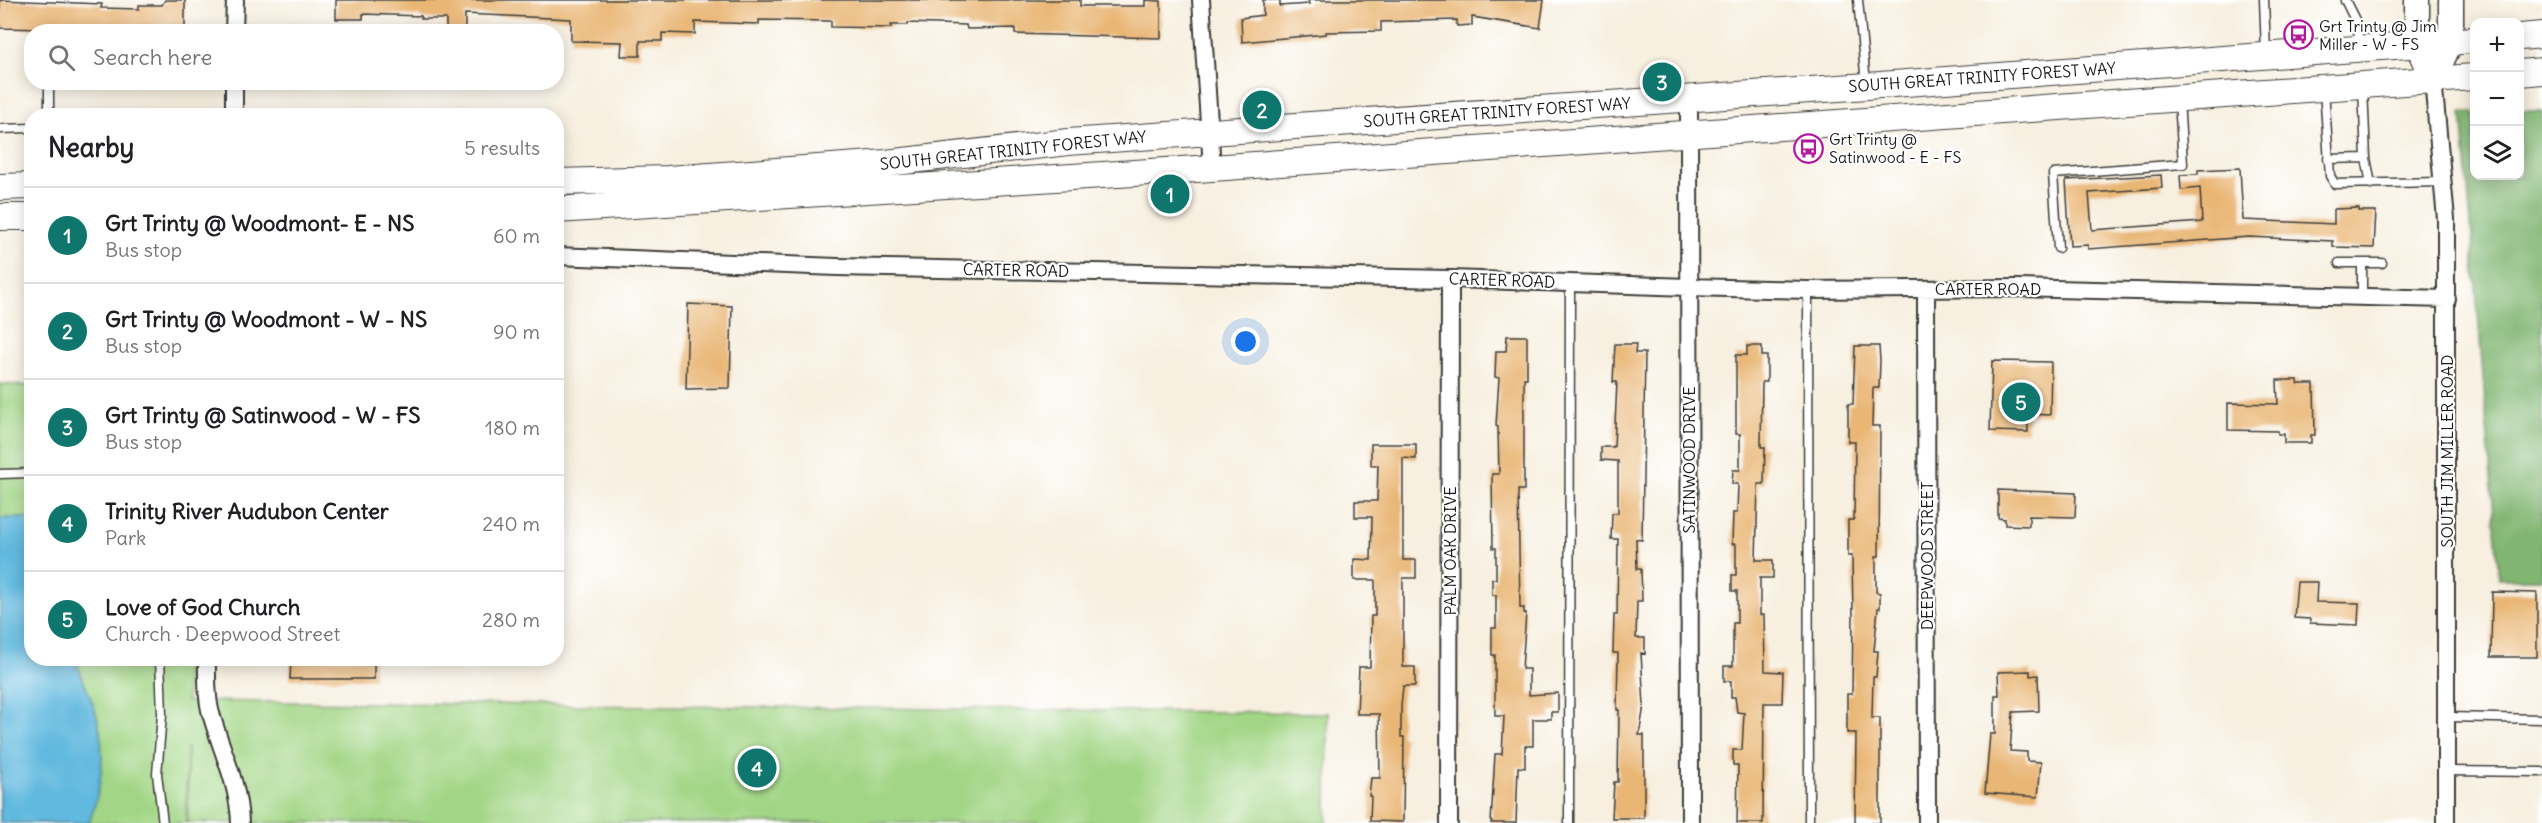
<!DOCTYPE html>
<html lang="en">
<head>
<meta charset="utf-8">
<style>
  body { margin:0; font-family:Delius,sans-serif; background:#f6f6f6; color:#202124 }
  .controls { position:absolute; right:18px; top:18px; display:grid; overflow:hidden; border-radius:12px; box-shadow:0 3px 15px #0003 }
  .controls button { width:54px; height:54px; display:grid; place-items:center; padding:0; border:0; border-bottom:2px solid #e0e0e0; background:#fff; color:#202124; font:30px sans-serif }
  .you { position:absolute; left:1246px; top:342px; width:21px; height:21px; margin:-15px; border:4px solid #fff; border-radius:50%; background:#1a73e8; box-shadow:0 0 0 9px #1a73e833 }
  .badge { display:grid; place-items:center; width:39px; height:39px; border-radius:50%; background:#0f766e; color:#fff; font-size:20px; font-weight:700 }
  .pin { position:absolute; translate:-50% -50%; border:3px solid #fff; box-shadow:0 2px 6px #0006 }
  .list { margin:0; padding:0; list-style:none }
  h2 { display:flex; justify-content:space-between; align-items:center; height:78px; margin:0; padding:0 24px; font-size:26px }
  h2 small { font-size:20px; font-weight:400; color:#757577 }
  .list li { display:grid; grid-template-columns:39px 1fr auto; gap:18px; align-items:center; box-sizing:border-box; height:96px; padding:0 24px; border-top:2px solid #e0e0e0 }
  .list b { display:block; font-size:22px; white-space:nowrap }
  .list p { margin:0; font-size:20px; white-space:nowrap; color:#757577 }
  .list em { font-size:20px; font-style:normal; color:#757577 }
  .icon { flex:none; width:33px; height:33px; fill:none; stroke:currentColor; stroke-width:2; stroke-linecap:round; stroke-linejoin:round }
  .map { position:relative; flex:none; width:2542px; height:823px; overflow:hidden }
  .search { position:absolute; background:#fff; box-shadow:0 3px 15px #0003; left:24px; top:24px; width:540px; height:66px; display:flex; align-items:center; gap:15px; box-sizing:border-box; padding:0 21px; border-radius:24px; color:#757577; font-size:22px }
  .panel { position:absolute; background:#fff; box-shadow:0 3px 15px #0003; left:24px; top:108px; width:540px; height:558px; border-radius:24px }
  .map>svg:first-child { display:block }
</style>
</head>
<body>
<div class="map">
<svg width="2542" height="823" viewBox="0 0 2542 823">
  <rect width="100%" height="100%" fill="#fff"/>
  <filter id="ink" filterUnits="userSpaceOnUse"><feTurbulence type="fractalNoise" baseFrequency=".0167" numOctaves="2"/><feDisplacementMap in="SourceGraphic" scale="12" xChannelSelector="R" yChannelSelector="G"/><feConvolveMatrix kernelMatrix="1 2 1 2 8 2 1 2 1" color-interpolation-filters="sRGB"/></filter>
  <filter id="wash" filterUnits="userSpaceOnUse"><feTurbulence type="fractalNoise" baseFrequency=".008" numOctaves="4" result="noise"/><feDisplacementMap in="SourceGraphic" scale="24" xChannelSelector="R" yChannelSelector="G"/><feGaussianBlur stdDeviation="1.35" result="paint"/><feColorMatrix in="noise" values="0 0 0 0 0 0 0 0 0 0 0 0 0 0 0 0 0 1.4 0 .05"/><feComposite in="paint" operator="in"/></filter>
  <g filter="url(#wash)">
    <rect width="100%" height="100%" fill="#f7efdf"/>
    <path fill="#a2d585" stroke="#5f7850" stroke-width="1.5" d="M0,384l31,2 1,272 154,1 1,42 1141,12 -1,110h-1139l-1,-76 -1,76h-186z"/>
    <path fill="#81b672" stroke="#4e6947" stroke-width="1.5" d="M2520,111h22v468h-43l-37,-467h12v64h46z"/>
    <path fill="#62b9df" stroke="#3f6a7e" stroke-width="1.5" d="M0,518h31l1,140 44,1c4,16 12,32 18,48 13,40 9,77 -5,116h-89z"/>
    <g id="blocks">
      <path fill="#e9b675" d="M0,0l102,4 -1,4 38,1v-4h23l3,-5h20v32l-185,-4z
        M336,0h744v6h65v-6l16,1v37l-146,-4v-6l-48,1 -1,-4 -58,-2v2h-17v3l-60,-1v-6l-72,-1v4l-64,-2v12l-33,-1v8h-22v15h-19l1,-14 -51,-1v-22l-106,-5v18h-19v-13h-25v-3l-58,-2v5h-27z
        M1263,0h17v6l29,-2 -1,-4h236l-4,28 -68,-11v8l-15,1v-6l-76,2v9l-55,1v2l-84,8 -1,-24 22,-3z
        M2240,168l3,52 91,4v-15l25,-1v3h17l-2,37 -41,-1v-6l-84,-4 -161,12v-4l-18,1 -4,-66 95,-5 1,13 -73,5 3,37 110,-8 -2,-34 -19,2 -1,-15 18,-1v-4z
        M688,304l44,2 -2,82 -44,1z
        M1507,336h20v42h-3v112h-6l2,118h4v5h2l-4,56h7v26l29,-2v19h-7v7h-18v27h-8v22l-7,-1 -2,56h-25l4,-69h7l2,-38h-9v-61h-3v-27h4v-33h-4v-16h4v-31h-3l-1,-74h7l-1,-47 -2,-1 3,-48 -4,-1 1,-26h10z
        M1615,344h21l-1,9h10l-3,187 -6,-1 1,30h4l1,32h-5l-1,37h9v16l-4,-1 3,53 -5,29h5v83h-32l2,-36h4l1,-72h-2l1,-57h-5l1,-38h3l1,-76h-7l1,-26h6v-52l-17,-1v-13h13l3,-65h-4z
        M1747,346h15v10h5v26h-5l-1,65h4l-1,37h-6l-2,76h17v18h-13v37h4l1,56 18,1 -1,31h-18l-1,120h-26l1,-58h-5v-15h9l2,-37 -7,-1 -2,-15h-4v-16h-7v-15h9v-43h4v-32h-5v-16h4v-31h-4l1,-31h4l1,-29h-6l1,-14h7v-36h-4v-79h11z
        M1855,346h24l1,15 -1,27h-6l-1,38h8l-1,130h-3v36l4,1v15h-2l-4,43h4l-2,26h-3l-1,41h8v105h-25l1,-90h-9v-39h5l1,-77 -1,-61h-4v-36h6l1,-78h-7v-38h5z
        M1992,361l59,1 -1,53 -22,-1v18l-38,-1z
        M2277,380h21v4h16l1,51h-4v8h-27v-9h-6v-3l-50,-1v-27l50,1z
        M1371,444h45v15l-13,-1v102h13v18h-13v89h12v19h-12l-2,20v31h3l-1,85 -33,-1 1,-25h-2l2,-18h9l-1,-64h-22l2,-47h11l1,-51h4v-36h-21v-21l17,1 1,-43h-17v-16h22l1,-36h-7z
        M1998,490l78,3 -1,24 -46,-1v10l-24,-1v-6l-7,-1z
        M2297,582h20l-1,20 43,1 -1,22 -48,-2v-4l-16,-1z
        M2492,592l45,1v64h-46z
        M291,658h83v21h-84z
        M2030,671v5l8,-1 1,36 -26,1 -3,39 17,1v9l14,1 -3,35 -53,-4 5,-59h5v-39h4l-1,-23z"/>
    </g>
  </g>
  <g filter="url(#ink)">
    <use href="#blocks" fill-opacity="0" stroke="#3d3c39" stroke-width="1.5"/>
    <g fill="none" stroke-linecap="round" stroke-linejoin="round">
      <defs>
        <path id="service" d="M1858,0l8,83
          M2264,0l2,52
          M2345,0l11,22 5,25
          M2363,88l3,70 5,26
          M2324,90l6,86 5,8 108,-2
          M49,116v-34
          M0,129l32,-1
          M2328,159l38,-1
          M2058,248l-5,-74 130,-10 -4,-64
          M2339,263h43
          M1808,290l1,533
          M2362,297v-34
          M0,474l32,-1
          M160,658l2,57 -5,59 6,49
          M2447,717l95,2
          M2446,771l96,1
          M1569,823l1,-540"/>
        <path id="minor" d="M1201,0l11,168
          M234,32l1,-32
          M2433,80l13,139v604
          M1689,98l1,725
          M234,116v-34
          M556,256l281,11 613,12 239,8 119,3 209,-2 430,11
          M1926,289l1,534
          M207,658c0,18 -1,35 3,52 10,38 29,73 30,113
          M1449,823l1,-544"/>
        <path id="secondary" d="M2417,0v44l16,36
          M2433,80l18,-39v-41"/>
        <path id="primary" d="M2520,37l22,-2
          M2520,73l22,-2
          M556,182l112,-3 218,-16 182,-21 799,-56 607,-46
          M0,187l32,-1
          M556,210l656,-42 1262,-91
          M0,217h32"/>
      </defs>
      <use href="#service" stroke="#3d3c39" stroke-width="11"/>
      <use href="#minor" stroke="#3d3c39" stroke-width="20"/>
      <use href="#secondary" stroke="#3d3c39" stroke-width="27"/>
      <use href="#primary" stroke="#3d3c39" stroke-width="28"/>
      <use href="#service" stroke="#fff" stroke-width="8"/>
      <use href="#minor" stroke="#fff" stroke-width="16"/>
      <use href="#secondary" stroke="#fff" stroke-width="24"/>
      <use href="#primary" stroke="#fff" stroke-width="26"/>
    </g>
  </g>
  <defs>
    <symbol id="bus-ring" viewBox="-11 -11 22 22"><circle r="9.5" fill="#fff" stroke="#b5179e" stroke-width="1.5"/><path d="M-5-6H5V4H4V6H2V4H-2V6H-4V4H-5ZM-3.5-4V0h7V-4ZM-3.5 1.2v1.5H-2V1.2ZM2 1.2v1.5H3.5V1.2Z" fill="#b5179e"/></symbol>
  </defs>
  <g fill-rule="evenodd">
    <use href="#bus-ring" x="2282" y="18" width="33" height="33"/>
    <use href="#bus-ring" x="1792" y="132" width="33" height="33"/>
  </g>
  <g text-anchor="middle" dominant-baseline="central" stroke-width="4.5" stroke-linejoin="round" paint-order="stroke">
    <g font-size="16" fill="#1c1c1c" stroke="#fff" text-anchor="start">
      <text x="2319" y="26">Grt Trinty @ Jim<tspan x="2319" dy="18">Miller - W - FS</tspan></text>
      <text x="1829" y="139">Grt Trinty @<tspan x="1829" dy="18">Satinwood - E - FS</tspan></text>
    </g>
    <g font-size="16" fill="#1c1c1c" stroke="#fff">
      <text transform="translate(1982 77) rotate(-4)">SOUTH GREAT TRINITY FOREST WAY</text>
      <text transform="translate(1497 112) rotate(-4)">SOUTH GREAT TRINITY FOREST WAY</text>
      <text transform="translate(1013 150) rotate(-6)">SOUTH GREAT TRINITY FOREST WAY</text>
      <text transform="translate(1016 270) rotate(1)">CARTER ROAD</text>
      <text transform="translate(1502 280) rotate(2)">CARTER ROAD</text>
      <text x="1988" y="289">CARTER ROAD</text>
      <text transform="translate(2447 451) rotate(-90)">SOUTH JIM MILLER ROAD</text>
      <text transform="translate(1689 460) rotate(-90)">SATINWOOD DRIVE</text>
      <text transform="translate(1450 551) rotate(-90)">PALM OAK DRIVE</text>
      <text transform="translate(1927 556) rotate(-90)">DEEPWOOD STREET</text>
    </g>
  </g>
</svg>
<div class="controls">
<button>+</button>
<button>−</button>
<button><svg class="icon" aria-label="layers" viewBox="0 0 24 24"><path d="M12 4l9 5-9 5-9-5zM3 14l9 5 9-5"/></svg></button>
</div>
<div class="you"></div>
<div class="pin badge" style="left:1170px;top:194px">1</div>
<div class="pin badge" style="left:1262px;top:110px">2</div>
<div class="pin badge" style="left:1662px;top:82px">3</div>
<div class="pin badge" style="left:757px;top:768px">4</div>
<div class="pin badge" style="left:2021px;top:402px">5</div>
<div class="search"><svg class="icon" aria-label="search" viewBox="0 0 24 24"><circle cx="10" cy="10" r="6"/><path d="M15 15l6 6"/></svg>Search here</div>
<section class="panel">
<h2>Nearby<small>5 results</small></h2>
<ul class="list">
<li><span class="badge">1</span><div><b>Grt Trinty @ Woodmont- E - NS</b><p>Bus stop</p></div><em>60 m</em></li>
<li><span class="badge">2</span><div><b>Grt Trinty @ Woodmont - W - NS</b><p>Bus stop</p></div><em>90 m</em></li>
<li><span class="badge">3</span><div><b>Grt Trinty @ Satinwood - W - FS</b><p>Bus stop</p></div><em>180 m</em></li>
<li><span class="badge">4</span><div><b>Trinity River Audubon Center</b><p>Park</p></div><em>240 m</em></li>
<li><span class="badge">5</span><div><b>Love of God Church</b><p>Church · Deepwood Street</p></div><em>280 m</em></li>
</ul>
</section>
</div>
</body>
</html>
